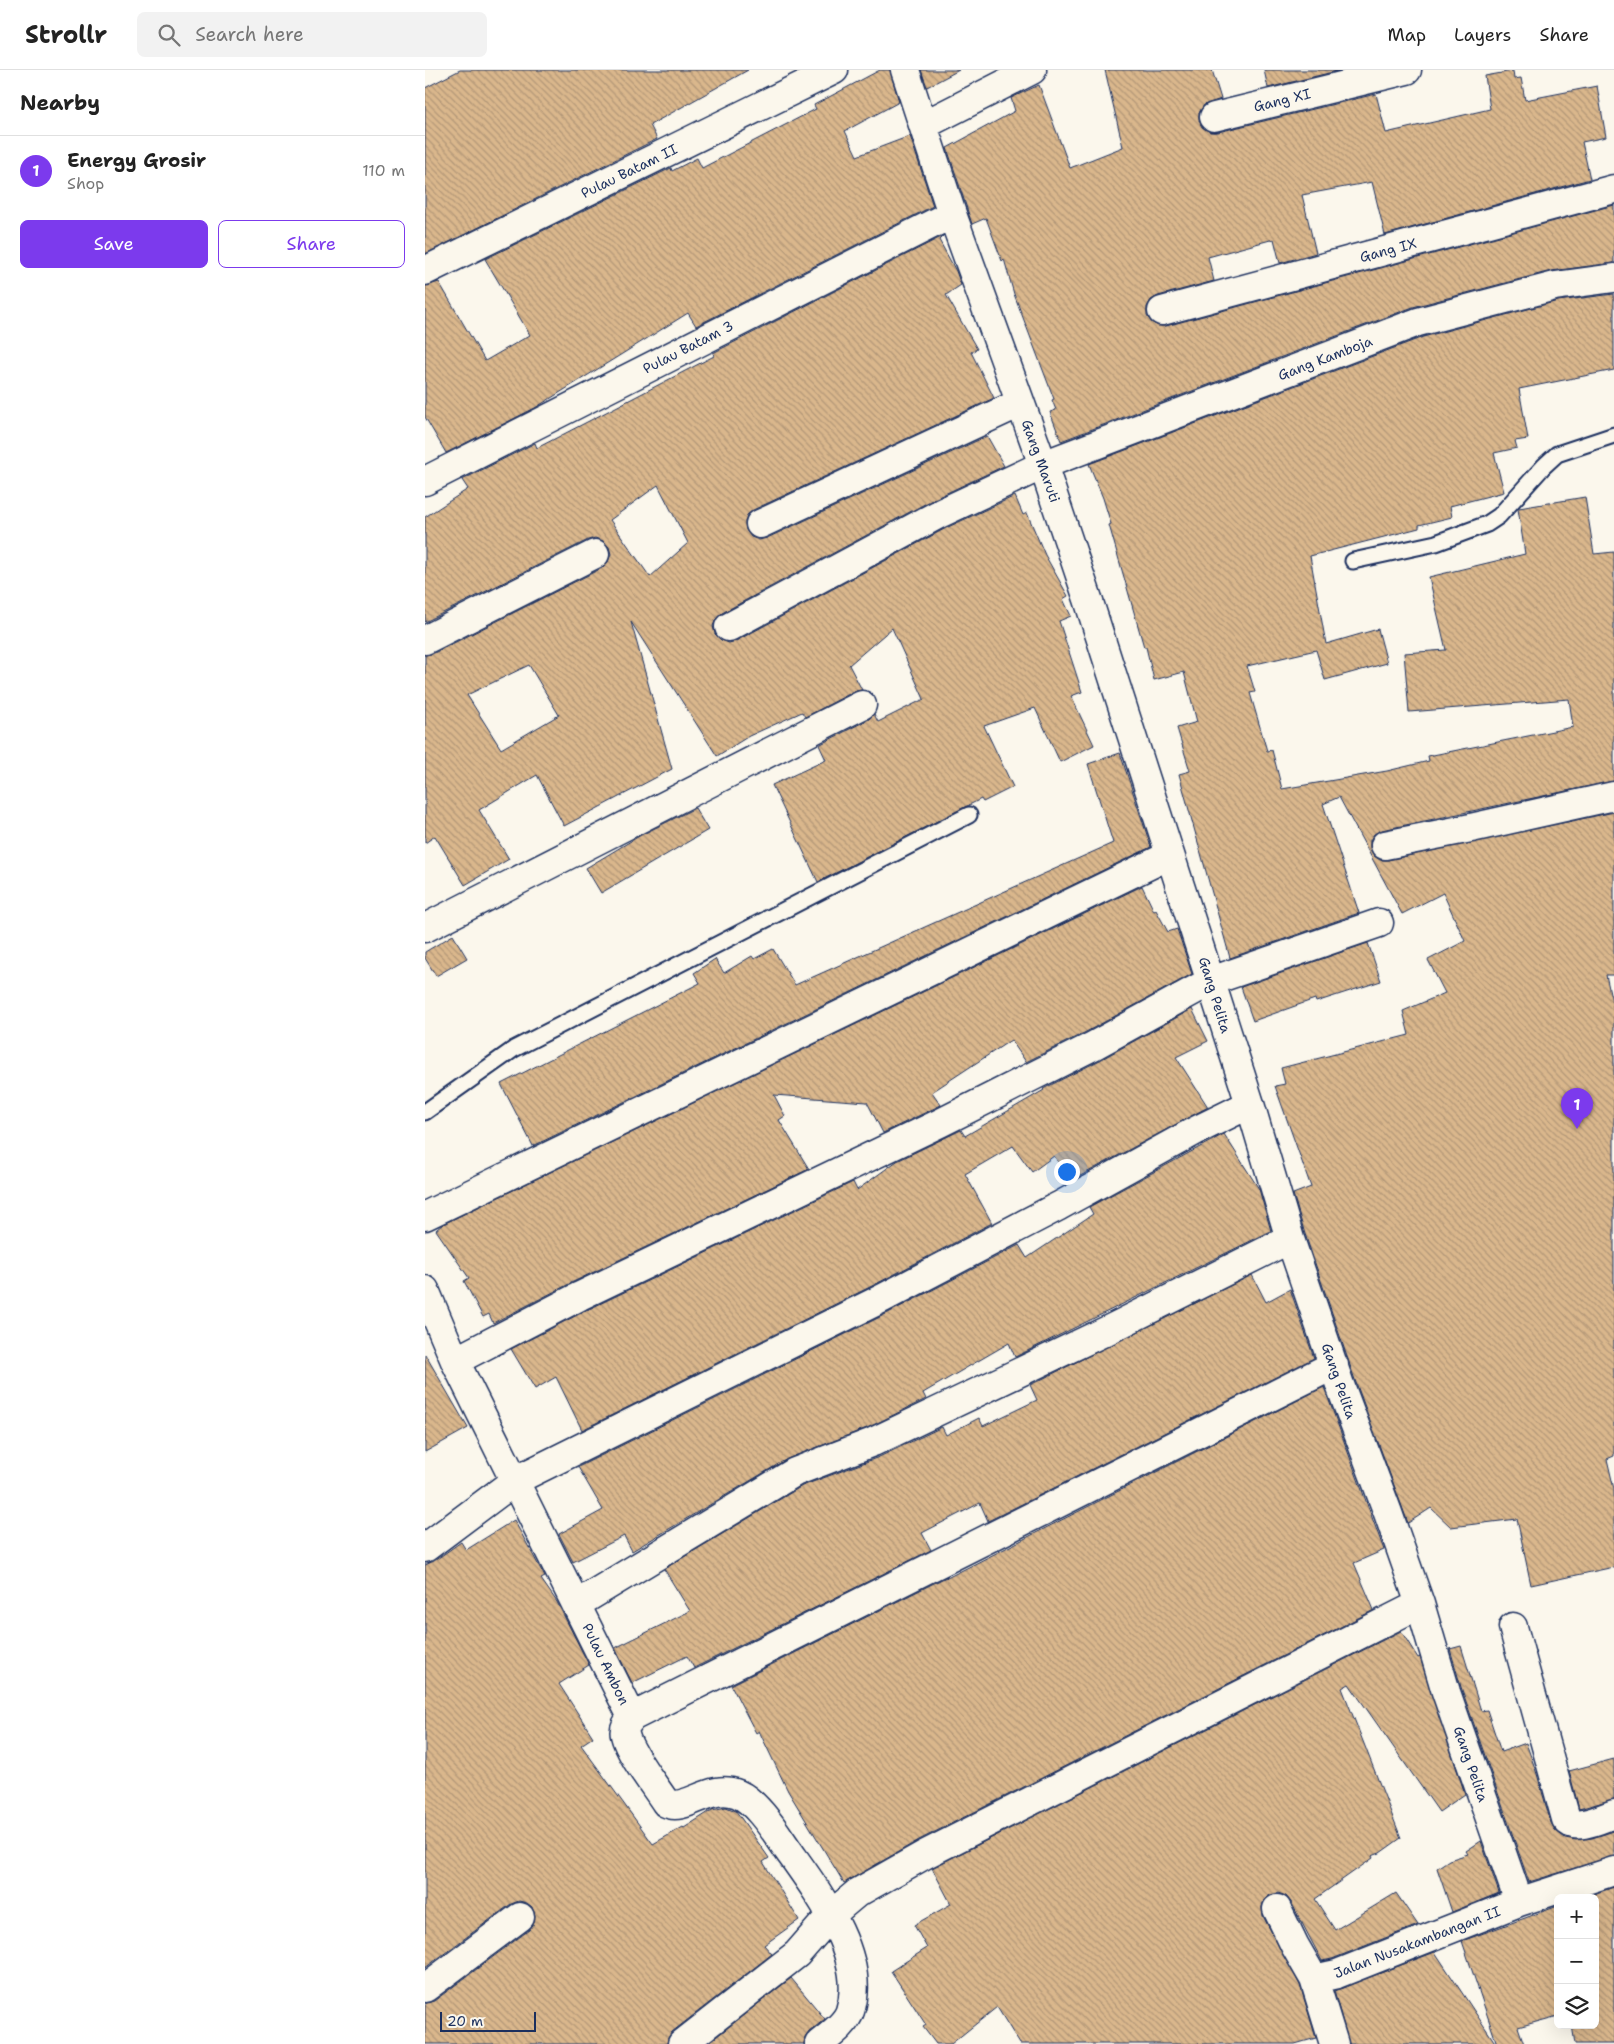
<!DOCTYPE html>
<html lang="en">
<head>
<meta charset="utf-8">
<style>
  body { margin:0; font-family:"Shantell Sans",sans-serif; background:#f2f2f2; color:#222 }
  .controls { position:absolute; right:15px; bottom:15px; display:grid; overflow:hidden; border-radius:8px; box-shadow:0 5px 20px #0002 }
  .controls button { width:45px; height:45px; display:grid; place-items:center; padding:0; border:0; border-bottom:1px solid #e0e0e0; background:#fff; color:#222; font:25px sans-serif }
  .scale { position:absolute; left:15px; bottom:12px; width:96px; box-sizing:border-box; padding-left:5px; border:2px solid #1b2f5e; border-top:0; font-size:14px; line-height:18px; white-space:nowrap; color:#1b2f5e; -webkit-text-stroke:4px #fbf7ec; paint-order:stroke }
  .you { position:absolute; left:641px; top:1101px; width:18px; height:18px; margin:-12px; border:4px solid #fff; border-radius:50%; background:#1a73e8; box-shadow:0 0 0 8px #1a73e833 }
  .badge { display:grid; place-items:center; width:32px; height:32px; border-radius:50%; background:#7c3aed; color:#fff; font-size:16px; font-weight:700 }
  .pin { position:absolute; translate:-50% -41px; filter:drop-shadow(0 1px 2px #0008) }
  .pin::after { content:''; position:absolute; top:26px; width:18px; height:15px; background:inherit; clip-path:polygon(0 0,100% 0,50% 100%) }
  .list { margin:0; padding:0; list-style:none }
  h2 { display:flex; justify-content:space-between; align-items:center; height:65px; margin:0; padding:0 20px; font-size:21px }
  h2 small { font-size:16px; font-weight:400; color:#767676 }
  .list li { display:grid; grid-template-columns:32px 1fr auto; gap:15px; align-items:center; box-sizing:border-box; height:70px; padding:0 20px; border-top:1px solid #e0e0e0 }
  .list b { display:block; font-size:19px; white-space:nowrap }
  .list p { margin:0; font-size:16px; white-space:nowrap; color:#767676 }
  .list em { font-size:16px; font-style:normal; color:#767676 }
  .actions { display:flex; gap:10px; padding:15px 20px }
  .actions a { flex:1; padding:11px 0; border:1px solid #7c3aed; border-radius:8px; text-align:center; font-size:18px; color:#7c3aed }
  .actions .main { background:#7c3aed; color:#fff }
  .icon { flex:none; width:28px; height:28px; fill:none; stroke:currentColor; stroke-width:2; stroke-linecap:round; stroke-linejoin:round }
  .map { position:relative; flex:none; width:1189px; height:1974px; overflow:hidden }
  header { display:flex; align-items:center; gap:30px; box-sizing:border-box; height:70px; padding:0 25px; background:#fff; border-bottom:1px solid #e0e0e0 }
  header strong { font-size:24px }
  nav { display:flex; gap:28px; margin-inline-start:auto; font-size:18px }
  .search { width:350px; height:45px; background:#f2f2f2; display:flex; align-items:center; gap:12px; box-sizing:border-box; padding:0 18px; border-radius:8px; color:#767676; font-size:19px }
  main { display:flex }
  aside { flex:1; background:#fff }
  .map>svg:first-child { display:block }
</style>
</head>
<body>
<header>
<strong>Strollr</strong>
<div class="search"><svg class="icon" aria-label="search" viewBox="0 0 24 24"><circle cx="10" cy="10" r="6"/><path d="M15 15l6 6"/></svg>Search here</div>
<nav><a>Map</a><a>Layers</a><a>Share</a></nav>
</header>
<main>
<aside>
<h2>Nearby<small></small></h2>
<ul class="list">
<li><span class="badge">1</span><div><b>Energy Grosir</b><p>Shop</p></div><em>110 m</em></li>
</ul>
<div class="actions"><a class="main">Save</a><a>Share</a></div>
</aside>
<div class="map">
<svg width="1189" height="1974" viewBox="0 0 1189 1974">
  <defs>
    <pattern id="building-back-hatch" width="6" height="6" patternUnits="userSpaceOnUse" patternTransform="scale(1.25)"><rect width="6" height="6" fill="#dab78c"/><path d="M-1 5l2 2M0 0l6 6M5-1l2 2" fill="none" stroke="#b09576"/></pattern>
  </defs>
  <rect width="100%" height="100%" fill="#fbf7ec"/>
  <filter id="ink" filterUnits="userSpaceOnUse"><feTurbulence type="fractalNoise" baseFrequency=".02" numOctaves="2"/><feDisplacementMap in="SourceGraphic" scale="10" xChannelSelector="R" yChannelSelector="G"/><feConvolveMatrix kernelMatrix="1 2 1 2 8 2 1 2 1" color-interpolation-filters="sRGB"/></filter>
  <g filter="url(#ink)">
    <path fill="url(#building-back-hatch)" stroke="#1b2f5e" fill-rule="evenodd" d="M35,0h288l-98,55 7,14 -232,115v-166z
      M455,0h10l9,32 -54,29 12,25 53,-20 23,70 -237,120 -8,-13 -153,95 -89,45 -21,-36v-131l14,-4 46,79 45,-26 -45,-76 186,-91 1,3 25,-13 5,10 114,-59 -2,-4z
      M496,0h38l-32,17z
      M680,0h107l9,29 -17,6 -5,8v7l3,7 8,5h8l158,-38 10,39 104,-24 -5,-33 28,-5 1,8 7,-1 4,22 72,-14 9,51 -24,5 8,37 -205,56 -13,-53 -70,13 14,58 -36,10 -6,-24 -66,18 6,24 -56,15 -7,4 -4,7v9l4,6 7,4h8l448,-121v58l-63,8 -138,36 -352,134 -11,-29 6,-2 -4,-10 2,-1 -40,-105 -10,-35 -2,2 -16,-43 -14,6 -25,-76 68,-37 -4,-13 28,-13 31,83 53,-21z
      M839,0h77l-73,18z
      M518,166l-4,4 17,31 5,14 -15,10 31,54 -6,3 23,46 -241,112 -6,5 -2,7 1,8 5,7 8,3 8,-2 220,-102 17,30 -70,33 -212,114 -6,6 -3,7 2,8 6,6 8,3 7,-2 212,-114 67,-31 8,19 4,-2 18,42 23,41 -5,3 8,17 -12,5 23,71 -11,4 23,49 -34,17 -25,-54 -51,18 29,61 -30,15 -2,-3 -16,8 -147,75 -46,-97 54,-25 -7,-15 50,-26 5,-5 4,8 46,-23 -32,-71 -43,37 13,25 -7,1 -50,26 -3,-5 -53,24 -32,20 -86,-134 41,147 -108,57 -27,-51 -58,35 30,49 -44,26 -30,-49 -10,7v-188l7,-1 170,-86 6,-6 3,-8 -2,-7 -6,-6 -8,-3 -7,2 -163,82v-105l43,-28 -6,-9 73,-37 2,5 177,-92 -1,-3zM233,415l30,58 -38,34 -40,-57zM104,595l30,50 -58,34 -34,-54z
      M1189,224v76l-95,19 9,50 -13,2 2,7 -23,5 10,39 -54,14 2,11 -33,8v3l-109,28 16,88 52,-15 9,34 -62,17 -9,-30 -69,16 8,26 -5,1 17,58 5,-1 10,39 105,-18 42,-10 -1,-5 145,-29 -4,-28 -160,13 -5,-59 42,-3 -17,-73 96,-23 -7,-45 1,-1 66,-11 9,57 20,-2v229l-232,49 -8,4 -4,6v8l4,8 6,4h8l226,-48v163h-8l8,36v445l-7,3 7,30v78l-83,18 -14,-66 -66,8 -20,-19 -23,15 -53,-143 -50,-146 -12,-40 18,-7 -36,-101 10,-2 -4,-16 128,-33 -6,-24 42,-18 -17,-33 37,-19 -22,-48 -41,21 -63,-117 -16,7 36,109 -129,45 -51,-184 11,-3 -13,-43 20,-6 -13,-50 -30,8 -8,-33h-2l-35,-122 2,-1 -8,-26 -14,-34 334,-127 135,-36z
      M695,683l31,94 -618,299 -32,-62 199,-101 -6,-10 21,-14 9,14 28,-17 2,3 19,-10 22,36 318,-142 -25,-79z
      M270,738l13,22 -107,63 -15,-25 55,-33z
      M717,816l12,25 2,-1 12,22 9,-3 15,45 -106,58 -60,30 -15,-22 -79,52 9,13 -58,28 -16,-31 -93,-7 11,21 -6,4 30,49 -236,113 -80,41 -4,-9 -6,3 -19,-36 5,-3 -33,-48 7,-6z
      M28,865l14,23 -31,18 -11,-18v-6z
      M943,873l13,38 -65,21 -1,-3 -62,22 -12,-34z
      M767,939l16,32 -32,16 32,50 -137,74 -17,-25 -22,16 -19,-26 -48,28 27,49 -116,61 -294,146 -26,-53 -21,12 -24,-40 76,-39 266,-128 4,8 40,-29 64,-31 4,6 79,-46 -1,-1 57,-29z
      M799,1064l35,55 12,42 -256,126 -6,-14 -86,50 3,6 -59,29 -80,31 -155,92 -8,-15 -51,26 -14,-28 44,-24 -25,-43 312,-155 129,-67 8,13 66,-44 -4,-7z
      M827,1205l14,27 24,-13 24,69 -326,163 -8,-18 -58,30 9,17 -237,118 -7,-12 -55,27 -17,-35 75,-37 -26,-42 138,-83 77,-29 63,-30 4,8 33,-17 4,8 54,-26 -7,-15z
      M0,1284l43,74 -43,24z
      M899,1317l60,163 -30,13 20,47 -455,230 -75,43 -56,-92 -29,-60 -3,2 -25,-48 215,-108 1,1z
      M89,1450l31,57 -4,2 16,23 32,63 -30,19 34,53 -12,8 72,99 30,-17 1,1 28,-18 14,-3 10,4 33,47 -6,4 36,58 -35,25 8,9 -100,78 -4,6 -1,6h-242v-41l9,-2 95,-71 5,-7 1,-8 -3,-8 -5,-4 -8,-2 -8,3 -86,64v-403l9,-4 27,-19 5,8z
      M976,1561l17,27 2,-1 45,137 -26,18 -90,-128 -7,4 59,150 -21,15 -8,3 1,2 -58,41 20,31 61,-37 22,32 -86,34 -10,2 -31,-59 -5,-6 -8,-3 -8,2 -6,5 -2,7 1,9 37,69 16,53 -21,6h-275l-23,-37 -46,37h-15l-13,-17 3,-2 -35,-54 36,-23 -13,-23 37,-21 -19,-36z
      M1036,1576l20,65 6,-1 14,42 25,-9 11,31 14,49 4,7 10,8 11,2 16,-2 22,-7v25l-85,26 -68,-195 -11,-38z
      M1189,1689v40l-35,10 -10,-38z
      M1056,1771l18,52 -47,19 -15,-44 12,-8 19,-6 -2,-3z
      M1189,1817v157h-39l-3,-19h23v-127h-13z
      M1133,1836v110l-40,11 6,17h-27l-35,-103z
      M1010,1882l61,92h-147l-15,-53z
      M366,1908l34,41 -16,13 -4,6 -1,6h-97z"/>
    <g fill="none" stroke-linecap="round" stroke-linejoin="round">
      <defs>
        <path id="lane" d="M928,491l83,-18 51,-19 12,-8 45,-50 13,-12 57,-19
          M0,1042l89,-63 455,-234"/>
        <path id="street" d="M480,0l47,144 91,251 45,134 162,505 40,135 50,146 48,128 32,91 26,88 73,210
          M789,47l193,-47
          M499,55l108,-55
          M0,201l409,-201
          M737,241l452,-122
          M0,411l527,-267
          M335,454l260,-121
          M304,557l212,-114 102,-48 375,-143 137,-36 59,-8
          M0,570l170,-86
          M960,775l86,-17 143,-32
          M0,858l437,-223
          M0,1146l745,-361
          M0,1220l30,71 177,356c-4,5 -9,11 -7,18 4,18 30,51 41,68 20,10 44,-21 72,-9 19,8 38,39 50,56 29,41 80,107 62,161 -4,13 -20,24 -31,33
          M30,1291l125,-65 360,-173 153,-77 118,-65 168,-58
          M0,1478l91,-68 367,-182 176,-92 136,-75 55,-27
          M152,1534l218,-132 78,-30 233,-111 184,-92
          M1088,1557l53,192c9,13 36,-1 48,-5
          M207,1647l702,-352
          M852,1839l18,37 19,33 23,-5 182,-72 95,-31
          M889,1909l20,65
          M0,1918l95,-71
          M257,1974l115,-90 35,-40 25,-21 69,-39 494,-250"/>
      </defs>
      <use href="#lane" stroke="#1b2f5e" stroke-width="19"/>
      <use href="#street" stroke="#1b2f5e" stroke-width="31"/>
      <use href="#lane" stroke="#fbf7ec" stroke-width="15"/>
      <use href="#street" stroke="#fbf7ec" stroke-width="28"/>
    </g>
  </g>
  <g text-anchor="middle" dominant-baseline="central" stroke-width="4" stroke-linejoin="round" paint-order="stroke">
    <g font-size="14" fill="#1b2f5e" stroke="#fbf7ec">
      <text transform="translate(857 30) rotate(-14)">Gang XI</text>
      <text transform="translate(204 101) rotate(-26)">Pulau Batam II</text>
      <text transform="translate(963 180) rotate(-15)">Gang IX</text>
      <text transform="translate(263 277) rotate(-27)">Pulau Batam 3</text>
      <text transform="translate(900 288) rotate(-21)">Gang Kamboja</text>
      <text transform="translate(616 391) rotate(70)">Gang Maruti</text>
      <text transform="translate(790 925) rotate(73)">Gang Pelita</text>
      <text transform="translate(914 1311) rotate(71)">Gang Pelita</text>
      <text transform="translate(181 1594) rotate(64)">Pulau Ambon</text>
      <text transform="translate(1046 1694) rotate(71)">Gang Pelita</text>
      <text transform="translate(992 1872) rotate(-21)">Jalan Nusakambangan II</text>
    </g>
  </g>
</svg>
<div class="controls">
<button>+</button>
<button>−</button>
<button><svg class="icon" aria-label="layers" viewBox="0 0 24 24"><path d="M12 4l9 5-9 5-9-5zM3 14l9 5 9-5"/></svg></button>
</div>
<div class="scale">20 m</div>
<div class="you"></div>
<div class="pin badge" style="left:1152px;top:1059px">1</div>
</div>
</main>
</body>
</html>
